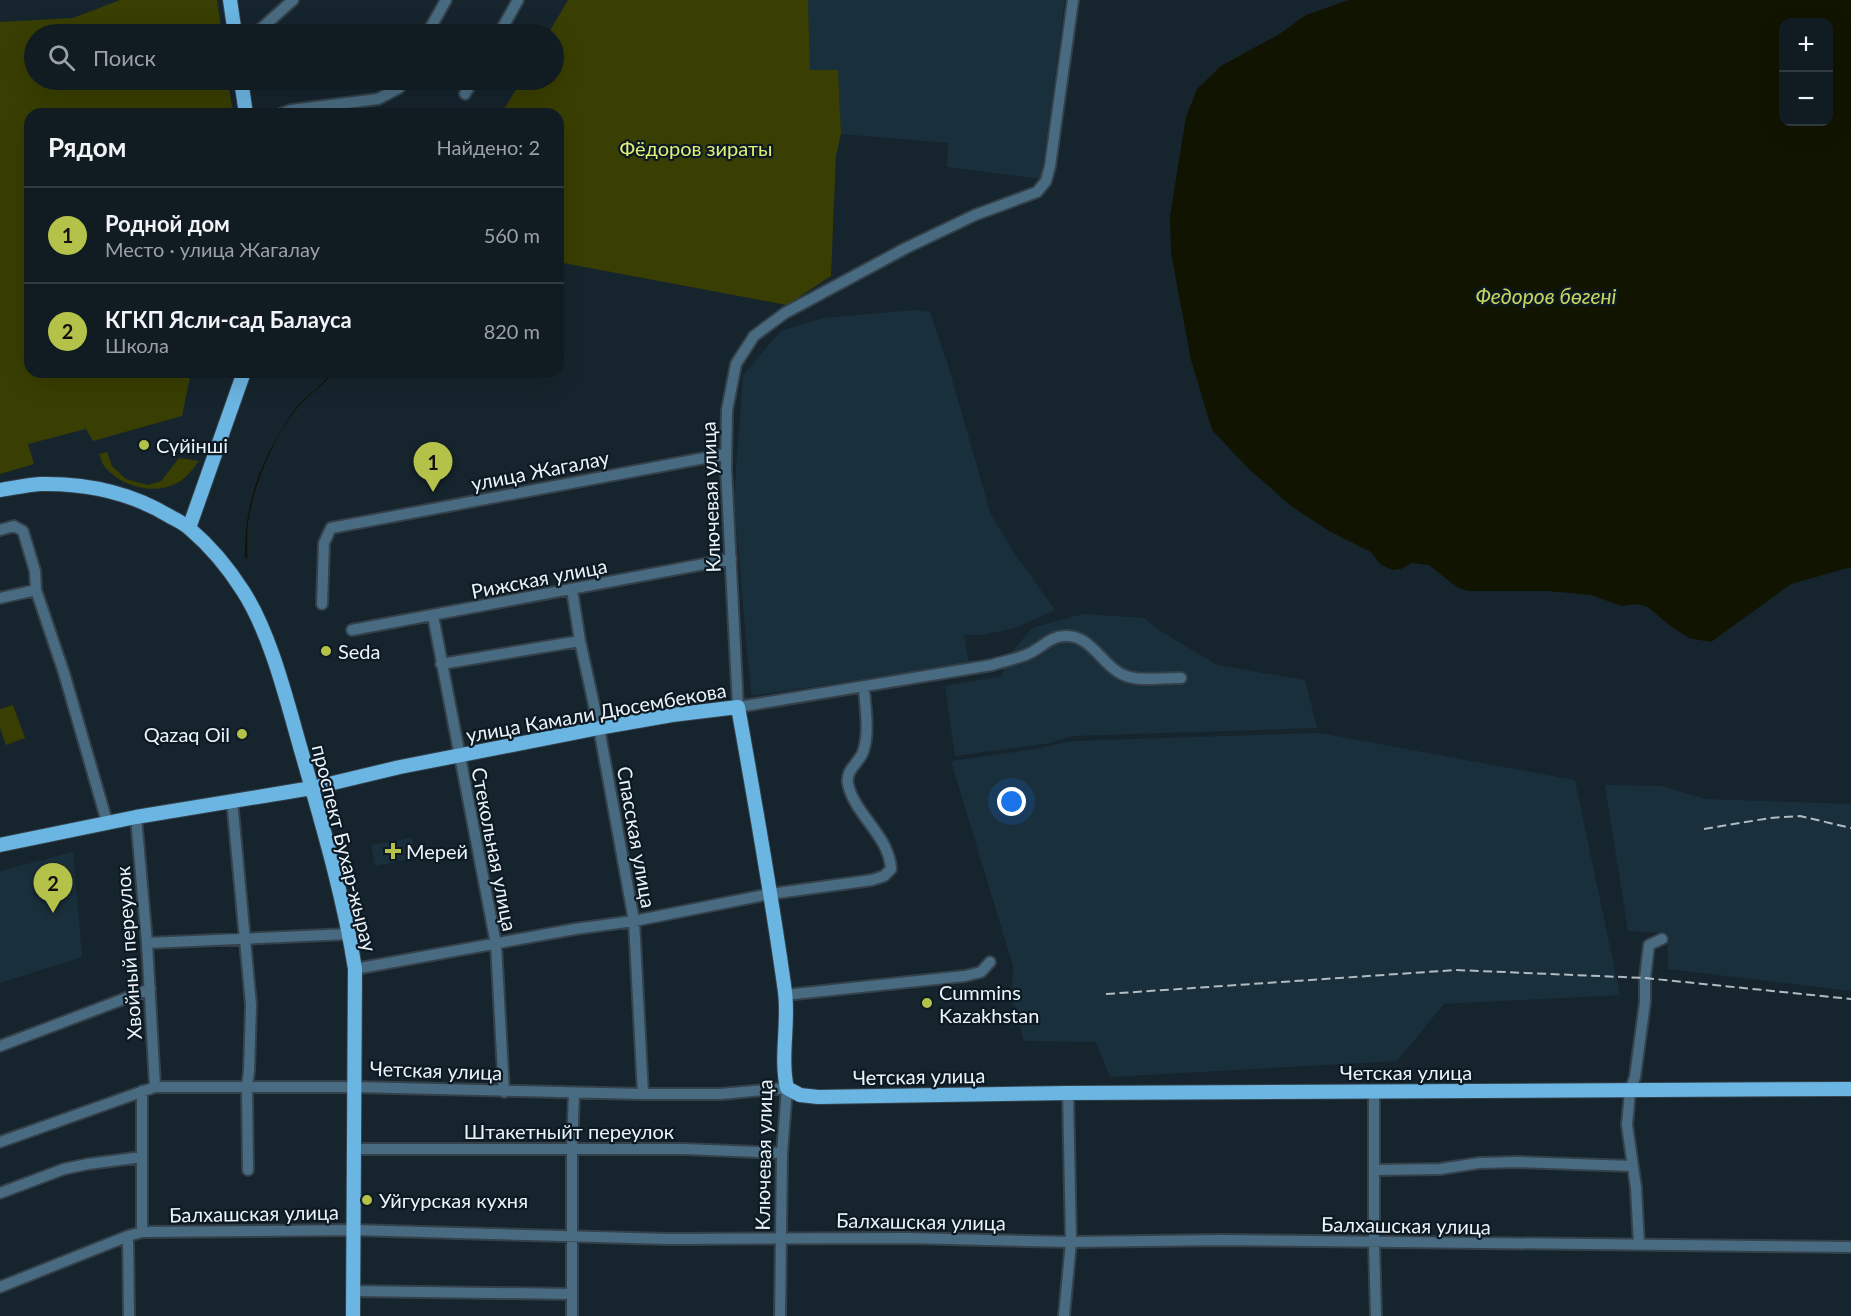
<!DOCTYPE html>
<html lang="ru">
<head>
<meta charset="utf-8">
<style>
  body { margin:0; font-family:Lato,sans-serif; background:#19242a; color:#f1f3f6 }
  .controls { position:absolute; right:18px; top:18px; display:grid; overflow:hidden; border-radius:12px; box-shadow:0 6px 24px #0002 }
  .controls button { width:54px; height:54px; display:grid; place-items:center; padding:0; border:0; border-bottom:2px solid #303940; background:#101b22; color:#f1f3f6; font:30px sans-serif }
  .you { position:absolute; left:1012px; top:802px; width:21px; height:21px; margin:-15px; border:4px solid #fff; border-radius:50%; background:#1a73e8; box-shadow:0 0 0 9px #1a73e833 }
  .badge { display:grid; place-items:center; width:39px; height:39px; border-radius:50%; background:#b4c24a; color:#111; font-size:20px; font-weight:700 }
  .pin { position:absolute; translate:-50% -50px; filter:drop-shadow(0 2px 3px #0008) }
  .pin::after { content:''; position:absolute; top:32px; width:21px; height:18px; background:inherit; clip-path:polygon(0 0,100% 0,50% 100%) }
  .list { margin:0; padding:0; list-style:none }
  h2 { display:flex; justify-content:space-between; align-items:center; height:78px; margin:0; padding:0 24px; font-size:26px }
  h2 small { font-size:20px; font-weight:400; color:#9ca1a5 }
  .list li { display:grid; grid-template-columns:39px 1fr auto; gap:18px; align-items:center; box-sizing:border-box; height:96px; padding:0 24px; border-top:2px solid #303940 }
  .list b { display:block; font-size:22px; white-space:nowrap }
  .list p { margin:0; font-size:20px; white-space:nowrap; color:#9ca1a5 }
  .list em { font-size:20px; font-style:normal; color:#9ca1a5 }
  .icon { flex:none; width:33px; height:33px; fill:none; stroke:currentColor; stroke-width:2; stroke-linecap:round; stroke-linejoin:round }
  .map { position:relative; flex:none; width:1851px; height:1316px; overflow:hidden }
  .search { position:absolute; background:#101b22; box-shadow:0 6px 24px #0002; left:24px; top:24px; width:540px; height:66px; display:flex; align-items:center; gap:15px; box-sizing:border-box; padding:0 21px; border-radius:33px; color:#9ca1a5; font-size:22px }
  .panel { position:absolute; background:#101b22; box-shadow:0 6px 24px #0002; left:24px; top:108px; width:540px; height:270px; border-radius:18px }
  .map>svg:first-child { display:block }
</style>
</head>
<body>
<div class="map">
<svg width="1851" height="1316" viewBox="0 0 1851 1316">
  <rect width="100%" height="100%" fill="#16242d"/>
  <path fill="#1a2f3c" d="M808,0h257l-24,179 -94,-12 1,-24 -107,-9 -3,-64h-29z
    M917,310l13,2 17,50 44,153 22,36 42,59 -40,18 -32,7h-19l5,28 -217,33 -5,-43 -13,-155 9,-123 38,-44 42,-13z
    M1083,614l61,4 13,11 60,36 88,15 12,48 -244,8 -23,7 -95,13 -10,-70 57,-10 4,-17 26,-31z
    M1319,733l256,47 45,215 -176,9 -47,57 -287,16 -14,-35 -72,-1 -12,-43 1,-32 -62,-205 78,-11 44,-9z
    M1605,785l57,1 43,13 146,5v187l-183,-22 -1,-36 -39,-2z
    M412,838l4,20 -41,8 -4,-21z
    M73,852l9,105 -82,26v-112z"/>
  <path fill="#393e02" d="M120,0h97l5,34h-188v46h194l5,34h-203v258h161l-9,44 -89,25 -7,-12 -58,15 6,20 -34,10v-452l73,-4z
    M568,0h240l2,70h28l3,64 -5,21 -5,121 -44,29 -229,-43v-148h-57l21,-34h32v-46h-6z
    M107,452l5,14 14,13 22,6 13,-4 18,-23 20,3c-7,9 -13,18 -24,23 -21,11 -55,2 -70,-17 -3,-3 -4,-9 -6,-13z
    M13,705l12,33 -19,7 -6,-17v-19z"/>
  <path fill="#111400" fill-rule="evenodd" d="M1349,0h502v567l-60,17 -80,58 -22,-4 -20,-13 -21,-18 -11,-3 -15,2 -31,-11 -44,-4h-78l-11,-3 -29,-23 -17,-2 -11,6 -9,1 -11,-5 -10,-13 -42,-21 -38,-25 -43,-38 -36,-38 -21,-70 -20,-107 -1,-37 16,-99 11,-28 24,-23 60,-33 25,-18zM1784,22h44v100h-44z
    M332,372h2c-12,15 -29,25 -39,39 -22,28 -40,72 -46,106 -3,14 -1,29 -2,42l-2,-2c-1,-46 12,-87 36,-126 5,-8 9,-16 15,-23 11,-13 26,-22 36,-36z"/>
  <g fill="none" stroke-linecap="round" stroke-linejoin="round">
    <defs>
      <path id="minor" d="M1073,0l-23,166 -4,15 -9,11 -62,23 -69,33 -121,65 -31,23 -13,20 -5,8 -9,46 -1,58 12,239 254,-42c12,-4 25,-6 36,-11 14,-6 22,-18 37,-18 26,-2 38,32 61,40 16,6 39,1 55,2
        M255,34l38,-34
        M427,34l19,-34
        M499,34l19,-34
        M465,94l8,-14
        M280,114l11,-4 87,-11 21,-11 4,-8
        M0,530l14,-4 9,5 12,40 1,19
        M572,590l8,51 19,87 35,193 9,173
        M0,598l36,-8 28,83 43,149
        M322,604l2,-61 7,-15 395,-74
        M433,616l63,328 8,148
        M352,630l379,-71
        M441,664l139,-23
        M232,800l19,205 -2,66 -2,15 1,84
        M136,817l11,126 8,144
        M147,943l202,-9
        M355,969l220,-40 59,-8 136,-27 102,-14 12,-4 7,-7c-2,-34 -37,-55 -43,-85 -3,-14 11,-21 15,-32 7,-20 2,-45 1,-65
        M785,995l180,-19 16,-4 9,-10
        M0,1046l150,-57
        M142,1091v141
        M1374,1091v152l2,73
        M0,1142l155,-55h200l288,7h78l66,-6 -5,65 -2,163
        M355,1149h328l99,4
        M1375,1170l65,-1 39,-6 39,-1 114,4
        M0,1193l64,-24 24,-5 54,-7
        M128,1236l1,80
        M1639,1245l-3,-57 -9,-63 3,-34 5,-14 10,-75v-24l4,-33 13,-6
        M0,1287l128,-51 14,-4 211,-2 315,9 241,-1 162,4 150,-2 630,7
        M353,1291l219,3
        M572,1316v-167l2,-56
        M1064,1316l7,-74 -3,-149"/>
      <path id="major" d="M230,0l5,34
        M241,80l5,34
        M0,490c13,-2 27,-5 40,-6 46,-1 92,9 131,33 6,3 14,7 19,12 20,17 39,40 53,62 29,45 45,115 60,166 20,70 41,141 52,212l-2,347
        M189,528l55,-156
        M0,845l136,-28 176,-29 88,-21 199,-39 73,-13 66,-8c17,95 34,190 47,285 4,32 -5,65 2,96l13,7 18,2 250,-4 783,-4"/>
    </defs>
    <use href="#minor" stroke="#34414a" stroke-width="14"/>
    <use href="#major" stroke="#34414a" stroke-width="16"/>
    <use href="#minor" stroke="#496b81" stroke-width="10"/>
    <use href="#major" stroke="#6bb5e2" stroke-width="14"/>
    <path stroke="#b1bbc2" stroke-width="2" stroke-dasharray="9 4.5" stroke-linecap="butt" d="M1704,829l66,-11 30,-2 51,12
      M1106,994l350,-24 189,8 206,21"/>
  </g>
  <g fill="#b4c24a" stroke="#0d1a23" stroke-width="2">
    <circle cx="144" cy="445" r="6"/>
    <circle cx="326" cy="651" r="6"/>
    <circle cx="242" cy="734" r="6"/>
    <path d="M390 842h6v6h6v6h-6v6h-6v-6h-6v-6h6z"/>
    <circle cx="927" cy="1003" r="6"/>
    <circle cx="367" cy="1200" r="6"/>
  </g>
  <g text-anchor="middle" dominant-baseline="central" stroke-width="4.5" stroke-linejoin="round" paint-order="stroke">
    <g font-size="20" fill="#e0f078" stroke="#0d1a23">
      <text x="696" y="148">Фёдоров зираты</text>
    </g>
    <g font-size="20" fill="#eaf3f9" stroke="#0d1a23" text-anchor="start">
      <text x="156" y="445">Сүйінші</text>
      <text x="338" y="651">Seda</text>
      <text x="230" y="734" text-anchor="end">Qazaq Oil</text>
      <text x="406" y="851">Мерей</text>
      <text x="939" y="992">Cummins<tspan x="939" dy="23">Kazakhstan</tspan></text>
      <text x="379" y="1200">Уйгурская кухня</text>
    </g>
    <g font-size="20" fill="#eaf3f9" stroke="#0d1a23">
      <text transform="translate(540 470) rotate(-11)">улица Жагалау</text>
      <text transform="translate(710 497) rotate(-92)">Ключевая улица</text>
      <text transform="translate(539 578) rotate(-11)">Рижская улица</text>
      <text transform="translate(596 712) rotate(-10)">улица Камали Дюсембекова</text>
      <text transform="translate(637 837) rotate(80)">Спасская улица</text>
      <text transform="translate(345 848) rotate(76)">проспект Бухар-жырау</text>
      <text transform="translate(495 849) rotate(79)">Стекольная улица</text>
      <text transform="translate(128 953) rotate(-94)">Хвойный переулок</text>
      <text transform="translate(436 1070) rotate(2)">Четская улица</text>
      <text x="1406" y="1072">Четская улица</text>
      <text transform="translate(919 1076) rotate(-1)">Четская улица</text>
      <text x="569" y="1131">Штакетныйт переулок</text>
      <text transform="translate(763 1155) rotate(-89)">Ключевая улица</text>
      <text transform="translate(254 1213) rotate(-1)">Балхашская улица</text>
      <text transform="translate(921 1221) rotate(1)">Балхашская улица</text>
      <text transform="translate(1406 1225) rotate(1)">Балхашская улица</text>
    </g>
    <g font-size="21" font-style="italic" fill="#c8d65e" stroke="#0d1a23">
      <text x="1546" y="295">Федоров бөгені</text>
    </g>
  </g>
</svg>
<div class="controls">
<button>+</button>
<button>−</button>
</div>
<div class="you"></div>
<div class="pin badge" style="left:433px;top:492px">1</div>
<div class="pin badge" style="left:53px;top:913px">2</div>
<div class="search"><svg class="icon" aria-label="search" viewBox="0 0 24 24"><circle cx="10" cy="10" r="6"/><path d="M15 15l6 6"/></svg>Поиск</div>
<section class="panel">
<h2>Рядом<small>Найдено: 2</small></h2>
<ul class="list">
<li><span class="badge">1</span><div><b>Родной дом</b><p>Место · улица Жагалау</p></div><em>560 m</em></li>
<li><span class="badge">2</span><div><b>КГКП Ясли-сад Балауса</b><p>Школа</p></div><em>820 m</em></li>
</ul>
</section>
</div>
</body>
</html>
